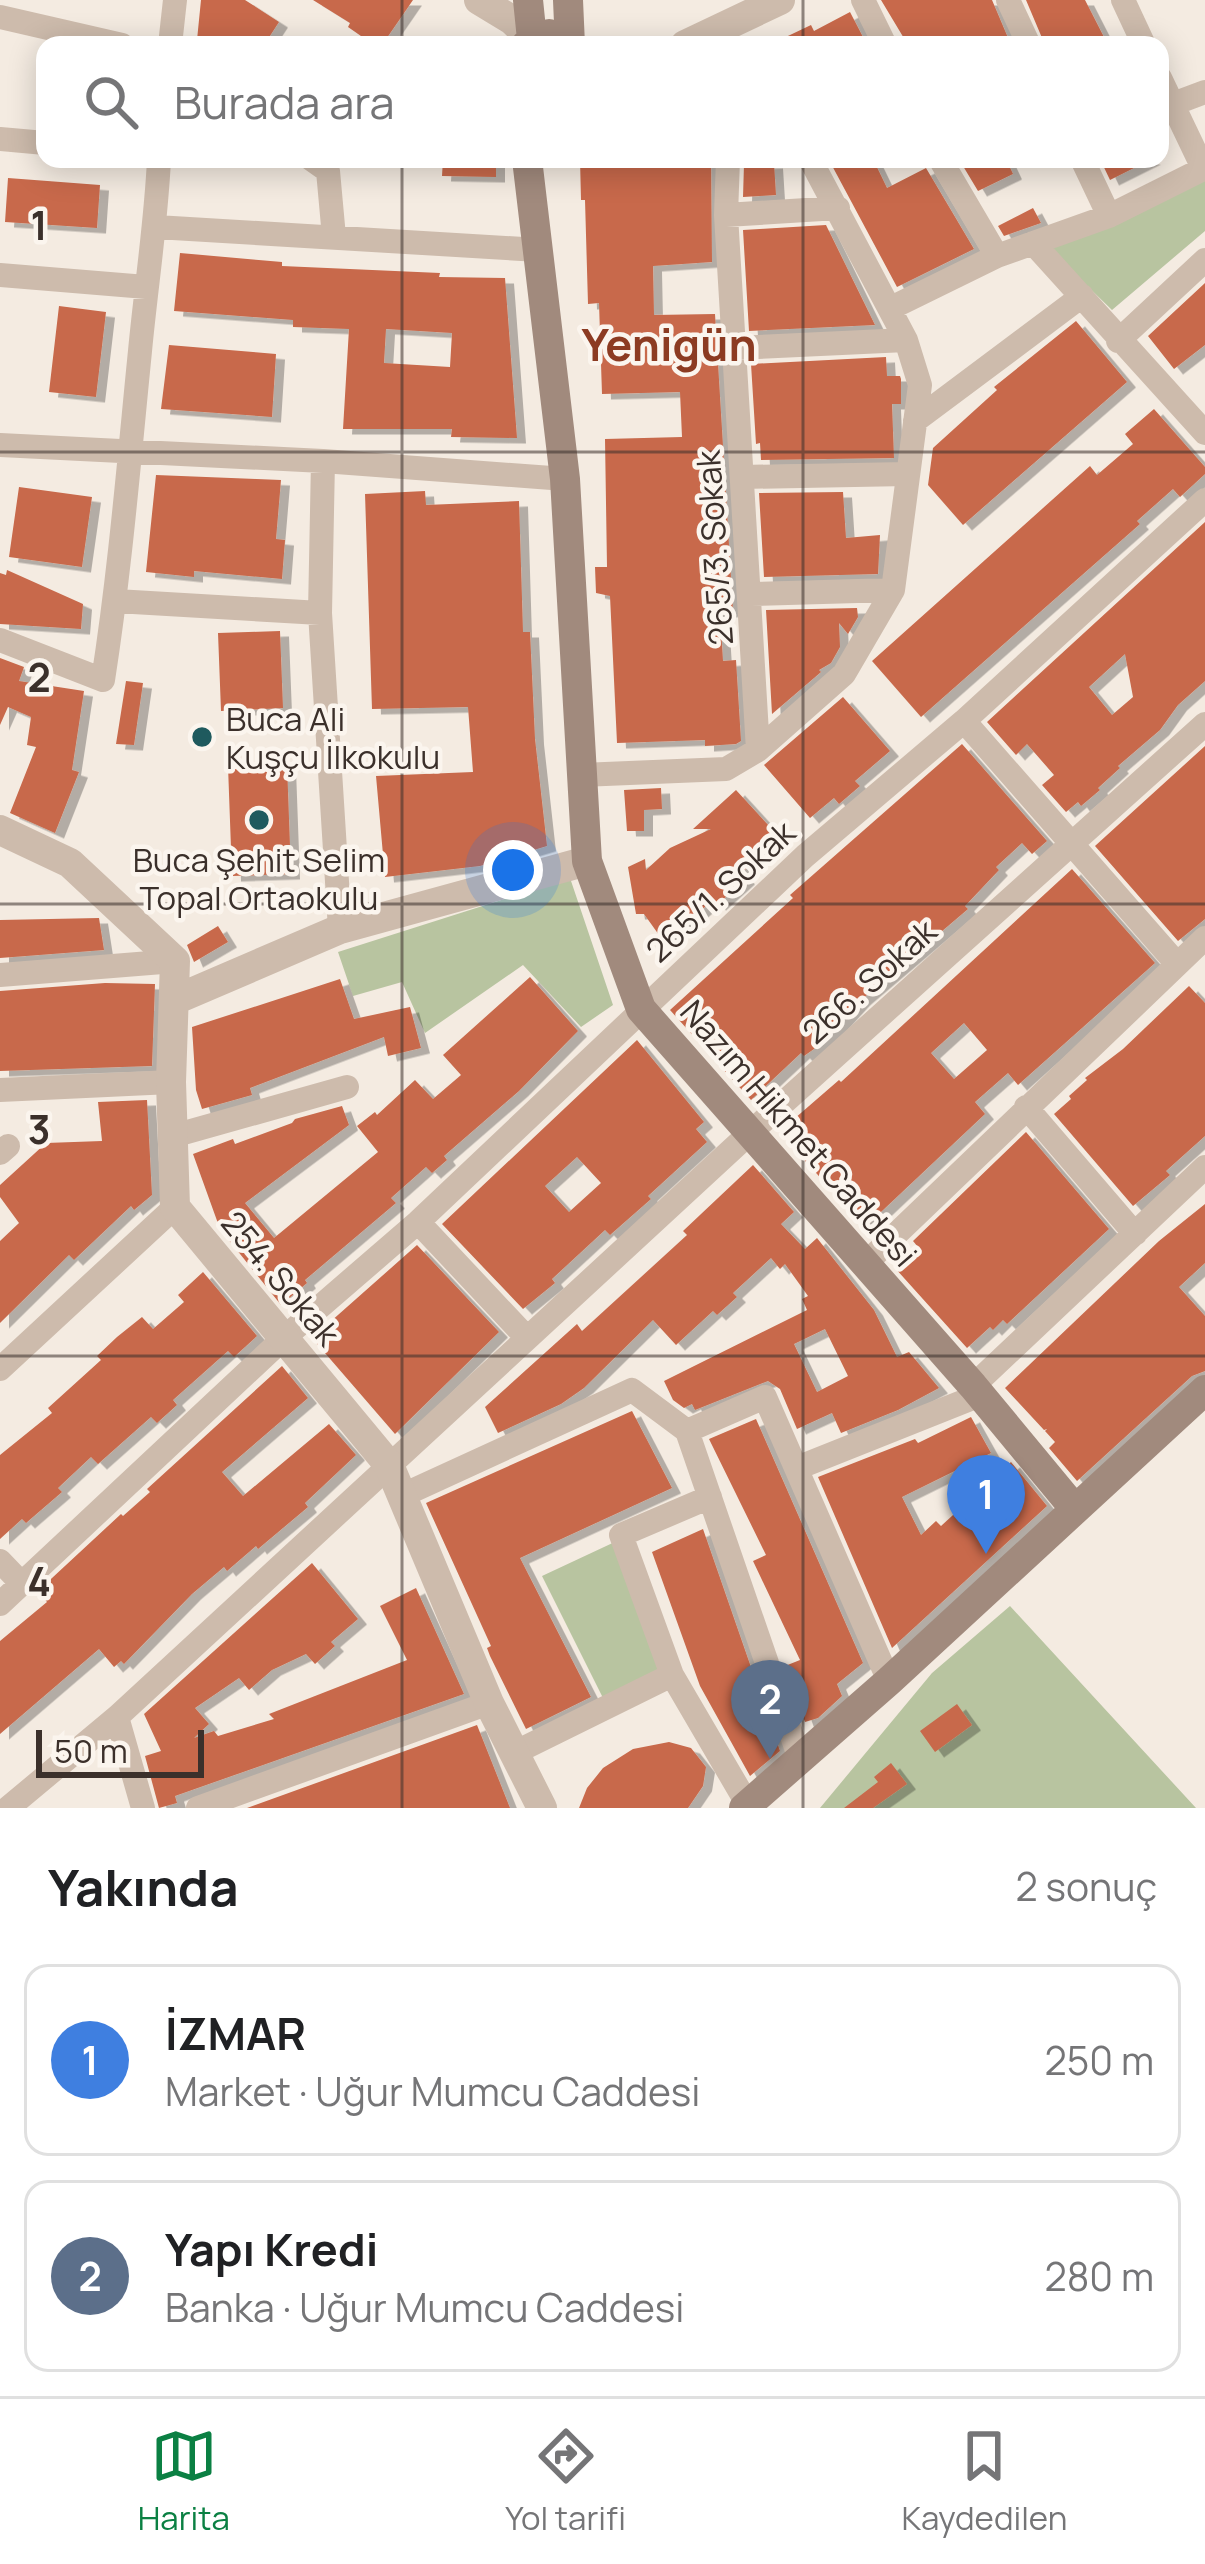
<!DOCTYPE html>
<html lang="tr">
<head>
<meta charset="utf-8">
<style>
  body { margin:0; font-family:Manrope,sans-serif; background:#f6f6f6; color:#202124 }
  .scale { position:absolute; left:36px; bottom:30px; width:168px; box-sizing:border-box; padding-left:12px; border:6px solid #3b302b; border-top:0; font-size:33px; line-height:42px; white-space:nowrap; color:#3b302b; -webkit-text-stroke:9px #fbf5ee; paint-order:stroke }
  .you { position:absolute; left:513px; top:870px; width:42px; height:42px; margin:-30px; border:9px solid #fff; border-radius:50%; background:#1a73e8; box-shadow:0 0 0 18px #1a73e833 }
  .badge { display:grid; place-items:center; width:78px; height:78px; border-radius:50%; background:#0b8043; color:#fff; font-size:39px; font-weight:700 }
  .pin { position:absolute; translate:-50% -99px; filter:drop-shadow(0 3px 6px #0008) }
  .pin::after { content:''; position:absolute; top:63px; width:42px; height:36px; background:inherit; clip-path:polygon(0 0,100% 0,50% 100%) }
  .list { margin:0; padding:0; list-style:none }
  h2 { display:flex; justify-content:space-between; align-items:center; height:156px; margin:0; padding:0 48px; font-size:51px }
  h2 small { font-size:39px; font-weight:400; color:#757577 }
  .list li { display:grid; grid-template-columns:78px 1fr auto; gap:36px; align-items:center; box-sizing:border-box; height:192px; margin:0 24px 24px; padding:0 24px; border:3px solid #e0e0e0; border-radius:24px }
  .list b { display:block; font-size:45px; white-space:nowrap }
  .list p { margin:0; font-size:39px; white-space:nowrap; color:#757577 }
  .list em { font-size:39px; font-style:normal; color:#757577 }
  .icon { flex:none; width:66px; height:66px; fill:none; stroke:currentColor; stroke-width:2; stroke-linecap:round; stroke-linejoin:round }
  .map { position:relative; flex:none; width:1205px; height:1808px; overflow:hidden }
  .search { position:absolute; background:#fff; box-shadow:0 6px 30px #0003; left:36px; right:36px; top:36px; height:132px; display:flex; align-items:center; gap:30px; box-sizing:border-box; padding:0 42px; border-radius:24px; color:#757577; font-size:45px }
  .sheet { height:588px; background:#fff }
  nav { display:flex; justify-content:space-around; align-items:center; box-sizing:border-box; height:168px; border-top:3px solid #e0e0e0; background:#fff; font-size:33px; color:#757577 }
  nav a { display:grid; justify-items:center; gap:6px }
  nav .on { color:#0b8043 }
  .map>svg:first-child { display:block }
</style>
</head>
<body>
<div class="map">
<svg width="1205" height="1808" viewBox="0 0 1205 1808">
  <defs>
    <filter id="shadow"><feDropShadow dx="9" dy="5.5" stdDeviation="0" flood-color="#0004"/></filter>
  </defs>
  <rect width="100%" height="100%" fill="#f4ebe1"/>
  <path fill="#b8c4a0" d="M1205,177v54l-93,79 -64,-62z
    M570,878l43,127 -32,22 -58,-62 -98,68 -23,-51 -49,14 -15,-44z
    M619,1540l45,131 -60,29 -62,-124z
    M1010,1606l186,202h-376l112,-135z"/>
  <path fill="#c8694b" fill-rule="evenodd" filter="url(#shadow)" d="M201,0h44l34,22 -15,23h-59l-8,-5z
    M313,0h100l-31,45h-8l-26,-18 2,-4z
    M881,0h111l19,45h-103z
    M1026,0h59l23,45h-63z
    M850,12l14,27 -13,6h-82l42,-20 3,6z
    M443,159h53v18l-54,-1z
    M580,159h131l1,103 -59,4 1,49 61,-1 18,297 -13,2 3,48 13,-1 5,81 -5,3 -31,2v-6l-88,3 -7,-147 -14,-3 -1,-26h12l-2,-128 77,-2 -2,-45 -78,2 -3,-91 -11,1 -3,-104h-4z
    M873,159l14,29 39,-20 48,81 -77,38 -68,-127z
    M976,159h30l7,15 -35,17 -15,-25z
    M1100,159h52l-42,21z
    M774,163l2,32 -33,2 1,-33z
    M8,178l92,7 -3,43 -92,-6z
    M1033,208l8,15 -37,13 -6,-10z
    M826,225l49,100 -126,6 -6,-101z
    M180,253l102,9v4l158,7 -1,4 66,1 12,160 -66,-1 1,-8h-109l6,-100 -56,-2v-7l-119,-9zM386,329l66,4 -2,34 -66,-4z
    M1205,283v62l-31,24 -26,-33z
    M59,306l47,6 -10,85 -47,-5z
    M1076,321l51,61 -164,143 -35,-40 5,-37 64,-58 -3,-3z
    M169,345l107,9 -4,63 -111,-8z
    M886,357l1,19h13l1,3v25h-9l2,54 -133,2 -1,-17 -4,1 -5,-80z
    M1154,409l51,58v7l-25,23 -7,-8 -36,32 3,3 -219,193 -49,-56 218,-195 7,9 36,-31 -8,-10z
    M156,475l125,5 -5,59 9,1 -3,39 -88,-8v6l-48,-5z
    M19,487l73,10 -10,70 -73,-10z
    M425,491l1,14 93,-4 4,131h7l5,107 12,107 -67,20 -95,11 -9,-101 97,-4 -5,-65 -96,2 -7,-215z
    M843,492l3,46 34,-3 -2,39 -114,3 -5,-84z
    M1205,522v159l-27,24 -18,25 -42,36 2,2 -22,20 2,2 -19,16 -3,-4 -12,10 -24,-27 12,-10 -27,-31 -11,11 -29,-33zM1125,654l8,43 -21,18 -23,-28z
    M7,570l76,34 -2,25 -81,-5v-51l6,2z
    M857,608l1,9 -10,17 -9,-11 1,24 -9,16 -12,7 2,2 -49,42 -6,-104z
    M280,631l3,77 -62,3 -3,-78z
    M0,658l24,9 -5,14 65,10 -12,79 7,2 -24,61 -45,-20 26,-66 -9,-2 4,-28 -23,-10 -8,18z
    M126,681l17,2 -9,62 -18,-1z
    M843,697l47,54 -35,30 5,5 -21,18 -5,-6 -24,20 -46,-53z
    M962,744l85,97 -15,13 -10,-11 -26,24 3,3 -34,36 3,3 -107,91 -40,44 -17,12 -3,-3 -50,47 -81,-90 123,-112 -3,-3z
    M1205,746v173l-27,22 -83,-95z
    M287,764l4,110 -59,2 -4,-110z
    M661,788l1,21 -18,1v21h-17l-3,-41z
    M736,790l44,48 -39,35 5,6 -29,26 -4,-5 -49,42 -20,-28h-8l-8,-47 17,-8 1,11 24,-22 41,-19h-18z
    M1072,869l83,94 -137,122 -10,-12 -33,29 10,12 -120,113 -86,-95 60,-52 2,2zM964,1023l23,27 -33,29 -23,-26z
    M99,918l5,32 -104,8v-38z
    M218,926l10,16 -34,20 -7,-17z
    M530,977l48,54 -59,60 -75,65 3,4 -15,13 -6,-6 -35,31 5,5 -91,77 2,3 -26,22 -61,-76 -27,-75 40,-15 2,5 57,-21 3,-4 47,-13 7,19 -104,78 29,35 104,-86 -21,-26 18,-14 2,3 38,-35 18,19 28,-24 -18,-20z
    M340,979l14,40 56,-12 11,41 -33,8 -4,-19 -134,51 2,7 -50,14 -6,-19 -4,-63z
    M105,983l50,1 -3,82 -152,5v-80z
    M1189,986l16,17v133l-39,35 4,4 -37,31 -79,-92 17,-15 -2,-3 18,-16 -2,-2 38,-29z
    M637,1040l67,82 -8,7 11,13 -59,54 3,3 -41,36 -5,-5 -53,49 3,4 -32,26 -81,-85zM577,1157l24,26 -32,29 -24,-26z
    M147,1100l5,95 -18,15 -3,-4 -57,54 -5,-5 -69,68v-82l19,-18 -19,-26v-12l46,-42 56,-2 -4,-39z
    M1026,1132l83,97 -102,95 -4,-4 -10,10 -3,-3 -23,21 -72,-80 23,-21 -5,-6z
    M753,1165l41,47 -13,12 24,25 12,-11 57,72 23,47 12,-5 30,36 -41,22 -57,23 -9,-20 -35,16 -17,-40 -12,-8 -73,29 -3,-6 -8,4 -11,-8 -9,-19 143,-71 -5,-11 6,-3 -23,-32 -5,5 -9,-11 -38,35 4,4 -20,18 -4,-4 -37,34 -23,-25 -69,68 -23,16 -63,29 -13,-26 92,-83 5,7 105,-96 -4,-4zM825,1329l23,47 -31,16 -23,-48z
    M1205,1204v59l-26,24 26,29v55l-13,5 -115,105 -28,-33 6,-6 -10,-11 2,-2 -3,1 -39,-42 154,-147z
    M417,1245l82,87 -104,102 -83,-96z
    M203,1272l54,64 -23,21 -6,-6 -55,49 4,5 -20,18 -6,-6 -53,47 -7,-7 -33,31 4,4 -36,31 -4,-4 -22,20v-84l52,-42 -4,-5 53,-48 -4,-4 20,-19 25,-20 11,12 31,-27 -6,-7z
    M282,1366l26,32 -86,74 21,24 86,-72 27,31 -51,48 3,4 -50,42 -2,-3 -29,25 -3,-4 -32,27 -68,70 -3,-3 -7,6 -15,-18 -99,85v-93l47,-39 -9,-11 83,-77 2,2 27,-24 -3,-3z
    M632,1411l40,77 -152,70 71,139 -65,32 -36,-73 -3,-8 4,-2 -65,-143z
    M971,1417l20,36 -89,44 19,38 15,-14 5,5 70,-64 36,44 -155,142 -74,-171 97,-38 3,4z
    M756,1419l107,244 -26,21 5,12 -24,22 -13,4 -20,-56 15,-6 -47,-99 13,-6 -57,-116z
    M703,1529l77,222 -30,25 -50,-90 -48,-134z
    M312,1563l46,56 -27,23 4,4 -20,18 -9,-10 -34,16 -23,20 -10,-12 -44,30 14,16 -15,14 20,-7 4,5 56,-17 -5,-5 138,-54 -27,-54 36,-18 48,106 -289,102 2,7 -18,5 -14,-52 16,-5 -17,-37z
    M957,1704l15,21 -37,27 -15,-21z
    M477,1725l33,83h-263z
    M669,1742l22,6 15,19 -3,19 -15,22h-109l8,-20 16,-20 30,-19z
    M891,1763l16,21 -34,24h-29l34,-26 -4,-5z"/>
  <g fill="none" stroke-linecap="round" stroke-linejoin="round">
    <path stroke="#cdbbac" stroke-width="24" d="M863,0l22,45
      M1008,0l21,45
      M1123,0l21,45
      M0,17l122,28
      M170,45l5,-45
      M1160,78l43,90
      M1173,104l32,-12
      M0,139l45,4
      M311,159l17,12 6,66
      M940,159l57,97
      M1082,159l27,57
      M726,215l112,-7
      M156,227l383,23
      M1033,243l172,190
      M0,275l146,12
      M891,308l106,-52 112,-40 96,-48
      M1118,341l87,-81
      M735,348l171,-8
      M915,421l167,-125
      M0,445l323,16 242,18
      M323,461l-3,152 20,316
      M742,477l165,-3
      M751,594l142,-4
      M116,601l204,12
      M0,640l103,40c17,-109 26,-219 37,-329 6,-64 16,-127 19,-192
      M964,721l213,243
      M758,750l86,-76 49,-84 27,-205 -14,-45 -96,-181
      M581,775l145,-6 32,-19 -32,-535 2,-56
      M0,975l175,-14
      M0,1090l171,-8
      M1026,1107l109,127
      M173,1136l174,-49
      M0,1153l8,-7
      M418,1222l109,116
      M865,1264l340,-326
      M0,1369l175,-162
      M973,1386l232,-219
      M687,1431l78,-34 124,284
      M687,1431l113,328
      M797,1468l183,-73
      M401,1496l231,-106 55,41
      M710,1497l-89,38 51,140 76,130
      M0,1561l22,23
      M0,1604l285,-267 133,-115 387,-366 159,-135 241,-221
      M117,1717l26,91
      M514,1753l158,-78
      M8,1808l109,-91 635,-586 453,-407
      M198,1808l291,-105"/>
    <path stroke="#cdbbac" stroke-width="30" d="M479,0l33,20 20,19
      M685,45l95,-45
      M0,830l70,33 105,98 -4,121 4,125 214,258 100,238 53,105
      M177,999l163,-70 247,-68"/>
    <path stroke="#a18a7d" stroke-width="30" d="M528,0l4,39
      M568,0l2,45
      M526,45l23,-11 20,11
      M527,159l38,320 22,382 54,148 332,377 101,122
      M744,1808l145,-127 316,-291"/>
  </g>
  <path fill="none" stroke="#3b302b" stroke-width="3" stroke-opacity="0.55" d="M402,0v45M803,0v45M402,159v1649M803,159v1649M0,452h1205M0,904h1205M0,1356h1205"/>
  <g fill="#1f5a5e" stroke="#fbf5ee" stroke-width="4.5">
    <circle cx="202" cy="737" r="12"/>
    <circle cx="259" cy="820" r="12"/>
  </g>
  <g text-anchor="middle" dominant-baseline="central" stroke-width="9" stroke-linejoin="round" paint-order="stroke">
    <g font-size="33" fill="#3b302b" stroke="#fbf5ee">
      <text transform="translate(714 548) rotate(-94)">265/3. Sokak</text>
      <text transform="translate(720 891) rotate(-43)">265/1. Sokak</text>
      <text transform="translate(869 981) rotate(-42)">266. Sokak</text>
      <text transform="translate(799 1133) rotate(49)">Nazım Hikmet Caddesi</text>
      <text transform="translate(281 1278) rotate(50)">254. Sokak</text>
    </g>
    <g font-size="33" fill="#3b302b" stroke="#fbf5ee" text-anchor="start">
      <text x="226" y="718">Buca Ali<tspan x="226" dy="38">Kuşçu İlkokulu</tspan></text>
      <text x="259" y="859" text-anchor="middle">Buca Şehit Selim<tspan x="259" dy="38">Topal Ortaokulu</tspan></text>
    </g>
    <g font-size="45" font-weight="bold" fill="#8c3b22" stroke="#fbf5ee">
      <text x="669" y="344">Yenigün</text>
    </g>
  </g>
  <g font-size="39" text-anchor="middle" font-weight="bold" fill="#3b302b" stroke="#fbf5ee" stroke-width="9" stroke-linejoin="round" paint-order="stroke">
    <text x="39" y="240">1</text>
    <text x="39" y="692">2</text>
    <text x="39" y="1144">3</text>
    <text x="39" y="1596">4</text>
  </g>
</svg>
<div class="scale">50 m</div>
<div class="you"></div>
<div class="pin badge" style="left:986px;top:1554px;background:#3f7fe0">1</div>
<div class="pin badge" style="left:770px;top:1759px;background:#5c6f8a">2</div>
<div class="search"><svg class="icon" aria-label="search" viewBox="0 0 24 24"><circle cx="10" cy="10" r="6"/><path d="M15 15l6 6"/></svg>Burada ara</div>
</div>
<section class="sheet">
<h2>Yakında<small>2 sonuç</small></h2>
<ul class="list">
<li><span class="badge" style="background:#3f7fe0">1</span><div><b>İZMAR</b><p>Market · Uğur Mumcu Caddesi</p></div><em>250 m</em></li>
<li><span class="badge" style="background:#5c6f8a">2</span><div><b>Yapı Kredi</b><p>Banka · Uğur Mumcu Caddesi</p></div><em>280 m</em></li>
</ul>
</section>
<nav>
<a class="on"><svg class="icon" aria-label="map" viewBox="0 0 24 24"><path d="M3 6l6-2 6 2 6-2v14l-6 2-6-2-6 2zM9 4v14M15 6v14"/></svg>Harita</a>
<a><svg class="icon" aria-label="directions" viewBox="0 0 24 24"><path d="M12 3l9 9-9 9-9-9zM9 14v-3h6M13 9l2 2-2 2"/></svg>Yol tarifi</a>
<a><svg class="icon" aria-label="saved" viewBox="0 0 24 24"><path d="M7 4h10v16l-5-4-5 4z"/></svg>Kaydedilen</a>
</nav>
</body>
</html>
